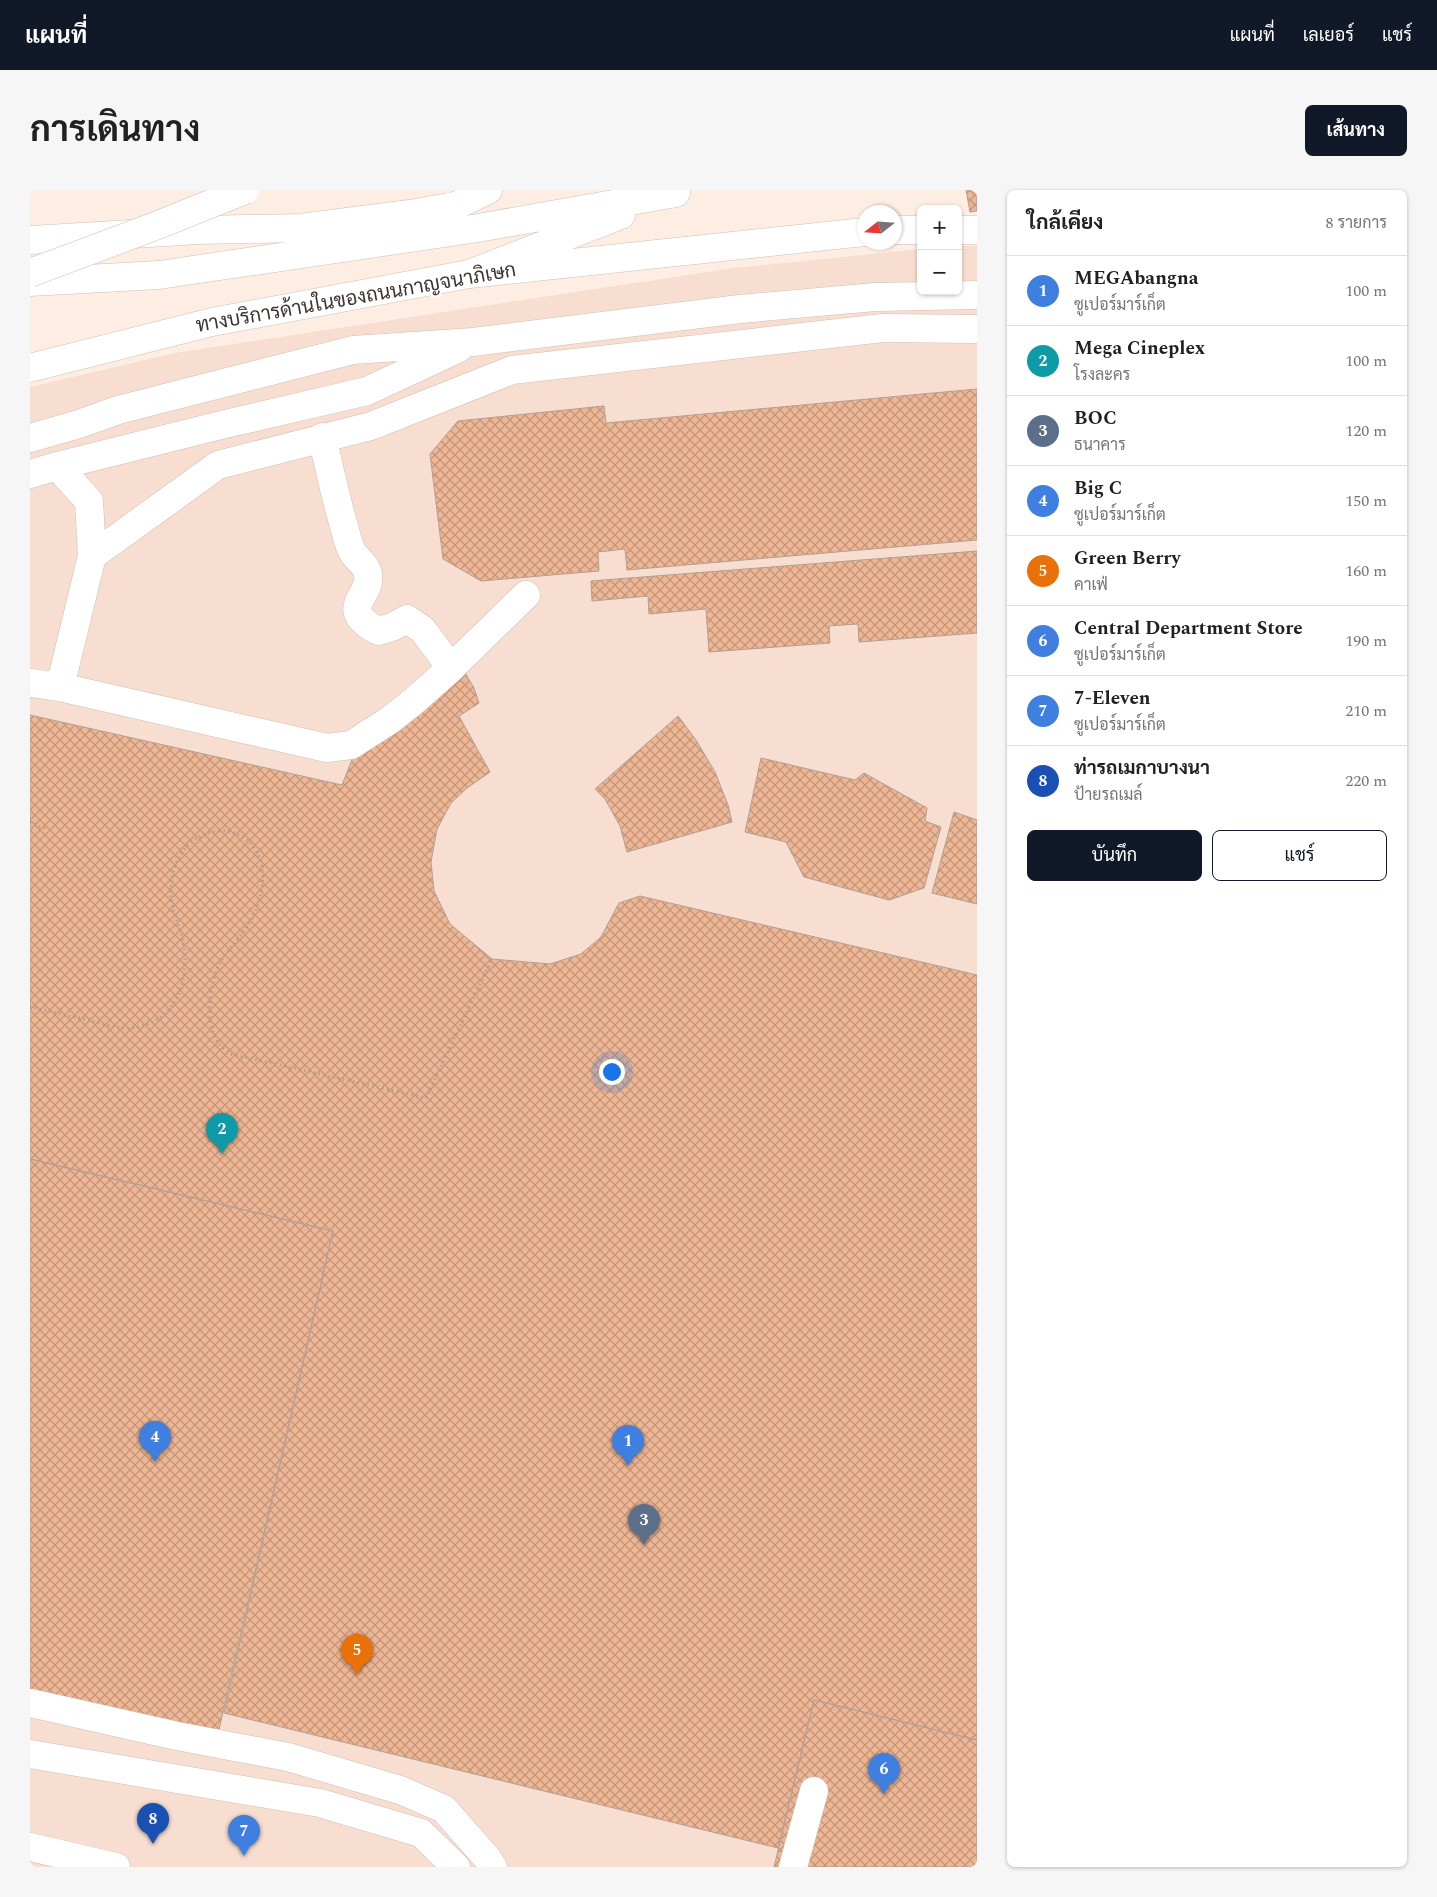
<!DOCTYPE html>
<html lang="th">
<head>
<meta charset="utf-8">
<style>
  body { margin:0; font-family:Spectral,Sarabun,serif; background:#f6f6f6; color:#202124 }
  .controls { position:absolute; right:15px; top:15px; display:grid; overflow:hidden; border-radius:8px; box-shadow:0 1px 4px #0004 }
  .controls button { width:45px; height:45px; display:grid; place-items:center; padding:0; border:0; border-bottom:1px solid #e0e0e0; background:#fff; color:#202124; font:25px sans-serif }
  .compass { position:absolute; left:827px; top:15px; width:45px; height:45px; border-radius:50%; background:#fff; box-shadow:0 1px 4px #0004; rotate:253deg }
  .you { position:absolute; left:581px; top:881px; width:18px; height:18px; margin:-12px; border:4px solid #fff; border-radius:50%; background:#1a73e8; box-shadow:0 0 0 8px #1a73e833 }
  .badge { display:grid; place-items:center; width:32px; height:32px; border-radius:50%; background:#111827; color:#fff; font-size:16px; font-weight:700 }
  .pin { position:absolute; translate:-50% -41px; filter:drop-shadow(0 1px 2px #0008) }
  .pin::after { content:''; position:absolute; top:26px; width:18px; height:15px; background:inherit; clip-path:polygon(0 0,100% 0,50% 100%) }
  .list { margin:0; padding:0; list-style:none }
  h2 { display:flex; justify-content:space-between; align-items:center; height:65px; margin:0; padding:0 20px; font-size:21px }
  h2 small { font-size:16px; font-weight:400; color:#757577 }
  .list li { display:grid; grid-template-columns:32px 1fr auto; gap:15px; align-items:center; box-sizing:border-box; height:70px; padding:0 20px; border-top:1px solid #e0e0e0 }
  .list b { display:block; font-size:19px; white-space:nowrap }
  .list p { margin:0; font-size:16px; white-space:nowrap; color:#757577 }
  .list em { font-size:16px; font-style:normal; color:#757577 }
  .actions { display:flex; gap:10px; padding:15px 20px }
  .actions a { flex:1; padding:11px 0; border:1px solid #111827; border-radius:8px; text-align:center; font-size:18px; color:#111827 }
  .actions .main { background:#111827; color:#fff }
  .map { position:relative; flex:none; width:947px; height:1677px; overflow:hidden; border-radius:8px }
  header { display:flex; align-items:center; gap:30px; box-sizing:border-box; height:70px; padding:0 25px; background:#111827; color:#fff }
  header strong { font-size:24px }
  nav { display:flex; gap:28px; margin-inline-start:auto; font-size:18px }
  .intro { display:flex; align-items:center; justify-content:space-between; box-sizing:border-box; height:120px; padding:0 30px }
  h1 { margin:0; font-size:35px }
  .button { padding:12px 22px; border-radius:8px; background:#111827; color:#fff; font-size:18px; font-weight:700 }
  main { display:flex; gap:30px; padding:0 30px }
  aside { flex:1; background:#fff; border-radius:8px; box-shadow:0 1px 4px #0004 }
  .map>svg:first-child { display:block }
</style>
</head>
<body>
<header>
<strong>แผนที่</strong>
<nav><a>แผนที่</a><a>เลเยอร์</a><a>แชร์</a></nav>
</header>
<div class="intro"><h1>การเดินทาง</h1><a class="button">เส้นทาง</a></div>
<main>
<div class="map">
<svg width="947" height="1677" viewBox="0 0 947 1677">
  <defs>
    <pattern id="building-cross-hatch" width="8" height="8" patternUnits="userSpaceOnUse" patternTransform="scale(1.25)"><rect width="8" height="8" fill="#eeb694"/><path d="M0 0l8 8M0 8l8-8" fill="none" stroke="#c29579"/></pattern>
  </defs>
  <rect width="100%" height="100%" fill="#feede3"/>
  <path fill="#f7ded0" d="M928,56h19v1621h-947v-1480l145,-34 559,-85 187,-19v42h37z"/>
  <path fill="url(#building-cross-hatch)" stroke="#b0a096" d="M936,0h11v21l-7,1z
    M947,199v151l-350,30 -2,-21 -27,3 1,19 -118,10 -38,-22 -13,-105 28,-33 146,-15 2,17z
    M947,361v82l-118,9 -1,-18 -29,2 1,17 -121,9 -3,-43 -57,5 -1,-18 -56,5 -1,-20z
    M431,476l13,22 5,15 -20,13 31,56 -23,16 -16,15 -14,26 -6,33 3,29 16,33 42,35 58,5 31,-10 20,-17 18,-34 21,-7 337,79v765l-163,-40 -36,148 -554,-135 109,-482 -303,-72v-444l312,70 11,-28z
    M648,526l18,24 19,32 13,33 4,17 -105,30 -7,-26 -15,-27 -10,-10z
    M731,568l94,22 9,-7 63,35 -2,13 16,6 -17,61 -35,12 -85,-23 -18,-35 -41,-10z
    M924,622l23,8v84l-45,-11z
    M0,969l303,72 -115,503 -188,-41z
    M784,1510l163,40v127h-203z"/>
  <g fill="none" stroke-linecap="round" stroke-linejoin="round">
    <defs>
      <path id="minor" d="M0,50l169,-10 101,-2 110,-14 45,-8 33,-16
        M0,248l49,-14 39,-14 235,-60 120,-8 267,-33 135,-12 102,-2
        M27,276l168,-42 142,-33 92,-43
        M0,284l27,-8 32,35 3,55 -32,131
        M62,366l126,-91 153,-39 141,-56 371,-42 94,1
        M421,478l75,-73
        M0,493l30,4 267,61 24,-3 39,-25 24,-19 37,-33 -28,-38 -16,-11 -15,8 -14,4c-43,-23 -5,-35 -10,-57 -2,-11 -13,-15 -17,-25 -4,-8 -5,-17 -8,-26 -8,-28 -14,-57 -21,-86
        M0,1513l147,33 111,21 112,33 44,19 43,49 6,9
        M0,1564l290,49 101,30 35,34
        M0,1657l86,20
        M763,1677l21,-76"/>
      <path id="major" d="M864,40h27
        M928,40h19
        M0,178l182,-46 257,-48 395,-42"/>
      <path id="highway" d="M439,84l152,-59
        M0,92l129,-7 319,-47 198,-35"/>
    </defs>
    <use href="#minor" stroke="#d0bfb5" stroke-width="29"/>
    <use href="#major" stroke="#d0bfb5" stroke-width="29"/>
    <use href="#highway" stroke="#d0bfb5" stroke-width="29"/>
    <path stroke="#a39790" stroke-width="3" stroke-dasharray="1 4" stroke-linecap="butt" d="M0,632l17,7
      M0,817c22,5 44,10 66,15 11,3 26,8 37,6 43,-7 56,-44 51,-83 -2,-13 -9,-26 -12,-40 -6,-33 9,-69 46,-74 13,-1 25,4 33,13 19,21 12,56 -1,78 -9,15 -23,27 -31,43 -9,17 -13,52 -5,70 3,9 10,14 17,19l195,44 66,-139"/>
    <use href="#minor" stroke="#fff" stroke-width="28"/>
    <use href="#major" stroke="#fff" stroke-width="28"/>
    <use href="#highway" stroke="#fff" stroke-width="28"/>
    <defs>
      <path id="highway-bridge" d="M0,83l128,-48 87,-35"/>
    </defs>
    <use href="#highway-bridge" stroke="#d0bfb5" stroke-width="29" stroke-linecap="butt"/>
    <use href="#highway-bridge" stroke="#fff" stroke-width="28"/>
  </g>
  <g text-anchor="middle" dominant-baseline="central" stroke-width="4.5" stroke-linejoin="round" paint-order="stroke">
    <g font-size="20" fill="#3c3532" stroke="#fff">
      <text transform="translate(326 108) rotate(-10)">ทางบริการด้านในของถนนกาญจนาภิเษก</text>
    </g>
  </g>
</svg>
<div class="controls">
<button>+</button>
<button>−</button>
</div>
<svg class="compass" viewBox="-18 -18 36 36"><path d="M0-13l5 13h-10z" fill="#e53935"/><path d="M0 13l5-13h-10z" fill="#757577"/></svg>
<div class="you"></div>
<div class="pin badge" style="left:598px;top:1276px;background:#3f7fe0">1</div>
<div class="pin badge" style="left:192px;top:964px;background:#0f9aa8">2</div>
<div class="pin badge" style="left:614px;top:1355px;background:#5c6f8a">3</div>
<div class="pin badge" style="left:125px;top:1272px;background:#3f7fe0">4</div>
<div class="pin badge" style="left:327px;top:1485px;background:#e8710a">5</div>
<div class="pin badge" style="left:854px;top:1604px;background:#3f7fe0">6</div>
<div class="pin badge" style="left:214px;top:1666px;background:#3f7fe0">7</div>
<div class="pin badge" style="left:123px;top:1654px;background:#1a4fb4">8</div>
</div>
<aside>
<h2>ใกล้เคียง<small>8 รายการ</small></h2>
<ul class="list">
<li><span class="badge" style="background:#3f7fe0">1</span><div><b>MEGAbangna</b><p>ซูเปอร์มาร์เก็ต</p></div><em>100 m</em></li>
<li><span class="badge" style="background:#0f9aa8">2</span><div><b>Mega Cineplex</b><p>โรงละคร</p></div><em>100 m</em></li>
<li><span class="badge" style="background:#5c6f8a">3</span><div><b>BOC</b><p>ธนาคาร</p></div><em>120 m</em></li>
<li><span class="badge" style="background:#3f7fe0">4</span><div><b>Big C</b><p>ซูเปอร์มาร์เก็ต</p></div><em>150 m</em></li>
<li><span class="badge" style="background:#e8710a">5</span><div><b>Green Berry</b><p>คาเฟ่</p></div><em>160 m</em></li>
<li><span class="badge" style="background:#3f7fe0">6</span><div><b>Central Department Store</b><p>ซูเปอร์มาร์เก็ต</p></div><em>190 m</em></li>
<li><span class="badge" style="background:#3f7fe0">7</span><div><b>7-Eleven</b><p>ซูเปอร์มาร์เก็ต</p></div><em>210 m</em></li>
<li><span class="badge" style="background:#1a4fb4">8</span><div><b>ท่ารถเมกาบางนา</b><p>ป้ายรถเมล์</p></div><em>220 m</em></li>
</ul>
<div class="actions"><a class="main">บันทึก</a><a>แชร์</a></div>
</aside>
</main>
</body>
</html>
